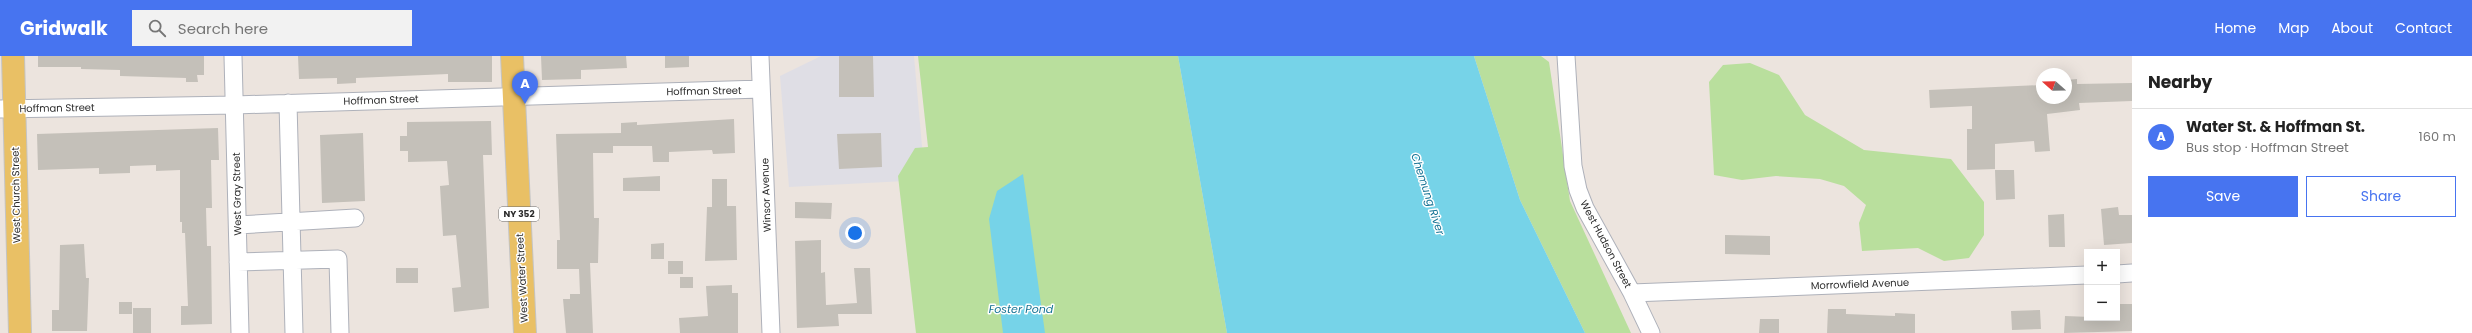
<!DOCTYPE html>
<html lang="en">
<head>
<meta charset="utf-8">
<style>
  body { margin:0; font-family:Poppins,sans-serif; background:#f2f2f2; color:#222 }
  .controls { position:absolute; right:12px; bottom:12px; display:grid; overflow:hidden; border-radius:0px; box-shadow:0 4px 16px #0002 }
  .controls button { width:36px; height:36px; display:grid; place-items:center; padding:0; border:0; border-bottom:1px solid #e0e0e0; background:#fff; color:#222; font:20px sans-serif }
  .compass { position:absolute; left:2036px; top:12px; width:36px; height:36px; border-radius:50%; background:#fff; box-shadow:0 4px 16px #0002; rotate:290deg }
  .you { position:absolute; left:855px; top:177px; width:14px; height:14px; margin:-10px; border:3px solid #fff; border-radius:50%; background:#1a73e8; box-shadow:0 0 0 6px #1a73e833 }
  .badge { display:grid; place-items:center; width:26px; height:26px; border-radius:50%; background:#4774f0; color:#fff; font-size:13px; font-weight:700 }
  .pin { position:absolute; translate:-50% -33px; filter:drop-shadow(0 1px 2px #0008) }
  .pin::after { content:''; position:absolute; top:21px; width:14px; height:12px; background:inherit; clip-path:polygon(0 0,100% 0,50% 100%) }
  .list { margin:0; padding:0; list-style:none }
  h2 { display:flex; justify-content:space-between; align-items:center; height:52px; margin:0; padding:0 16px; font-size:17px }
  h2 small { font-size:13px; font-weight:400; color:#767676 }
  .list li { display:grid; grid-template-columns:26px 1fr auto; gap:12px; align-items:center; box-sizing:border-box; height:56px; padding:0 16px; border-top:1px solid #e0e0e0 }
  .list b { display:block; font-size:15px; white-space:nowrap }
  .list p { margin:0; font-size:13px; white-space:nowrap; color:#767676 }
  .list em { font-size:13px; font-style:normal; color:#767676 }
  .actions { display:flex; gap:8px; padding:12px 16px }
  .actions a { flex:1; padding:9px 0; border:1px solid #4774f0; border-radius:0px; text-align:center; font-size:14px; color:#4774f0 }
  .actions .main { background:#4774f0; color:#fff }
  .icon { flex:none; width:22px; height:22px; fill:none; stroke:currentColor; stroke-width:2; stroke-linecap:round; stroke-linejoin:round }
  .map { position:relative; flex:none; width:2132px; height:277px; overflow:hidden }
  header { display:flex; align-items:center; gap:24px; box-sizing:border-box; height:56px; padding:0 20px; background:#4774f0; color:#fff }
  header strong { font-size:19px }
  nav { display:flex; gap:22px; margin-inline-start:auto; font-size:14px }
  .search { width:280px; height:36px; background:#f2f2f2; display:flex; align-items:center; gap:10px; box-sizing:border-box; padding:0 14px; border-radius:0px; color:#767676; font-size:15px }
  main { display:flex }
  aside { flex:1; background:#fff }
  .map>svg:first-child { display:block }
</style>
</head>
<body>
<header>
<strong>Gridwalk</strong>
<div class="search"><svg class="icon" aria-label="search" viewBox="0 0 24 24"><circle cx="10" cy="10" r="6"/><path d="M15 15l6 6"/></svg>Search here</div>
<nav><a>Home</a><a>Map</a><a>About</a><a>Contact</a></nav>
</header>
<main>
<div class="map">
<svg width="2132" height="277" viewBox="0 0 2132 277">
  <rect width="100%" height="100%" fill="#ece4de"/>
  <path fill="#dfdee5" d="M821,0h93l11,124 -136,7 -9,-111z"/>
  <path fill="#b9df9d" d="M918,0h260l49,277h-311l-18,-157 17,-28 13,-1z
    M1474,0h67l8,6 21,139 61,132h-46l-65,-133z
    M1750,7l29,12 26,40 59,35 87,9 33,43v33l-15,23 -25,3 -26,-13 -56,3 -3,-28 7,-18 -22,-19 -24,-7 -44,-3 -34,4 -28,-5 -5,-93 14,-17z"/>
  <path fill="#76d3e8" d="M1178,0h296l46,144 65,133h-358z
    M1023,118l22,159h-42l-14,-114 8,-28z"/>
  <path fill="#c4c0b9" d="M38,0h166v19h-7l1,7h-12v-4l-66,-2v-6l-39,-1v-2h-43z
    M298,0h194v26h-44v-8l-92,4v5l-19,1v-6l-38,1z
    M541,0h85l1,12 -46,2v9l-39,1z
    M665,0h24v11l-24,1z
    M839,0h34l1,41h-35z
    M2077,23v5l55,-1v18l-53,2 1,7 -33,4 3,37 -15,1 -1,-11 -39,3v25l-28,1v-41h5v-23l-42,2 -1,-18 113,-5v13h24v-18z
    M734,63l1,34 -22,1 -1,-4 -43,2v10h-16l-1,-16h-39v7h-20l1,65h5l-1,45h-8l3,70h-27l-3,-34h7v-5h10l-1,-25h-22v-29h3l-4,-106 65,-1v-10l16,-1v3z
    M491,65l1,34h-9l6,153 -35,4 -2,-24 9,-1 -5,-52 -13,1 -3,-50 9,-1 -2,-24 -39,1v-11h-8v-15h7v-14z
    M218,72l1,32h-8l1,48h-6l1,38h4l1,78 -31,1v-19h7l-3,-73h-3v-11h-2v-52l-24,1v-6l-26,1v7l-31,1v-6l-61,2 -1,-36z
    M363,77l2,68 -43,2 -2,-68z
    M881,77l1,34 -43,2 -2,-35z
    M1995,114h19l1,29 -19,1z
    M660,120v15h-37v-13z
    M712,123h15v27h9l1,54 -32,1 2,-54h5z
    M795,146l37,1 -1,16 -36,-1z
    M2118,151l1,8h13v28l-28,2 -3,-36z
    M2064,158l1,33h-16l-1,-32z
    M1725,179l45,1v19l-45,-1z
    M821,184v33l4,-1 1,33 31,-2 -3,-35h16l2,46h-34l1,12 -42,2 -2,-87z
    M664,187v16h-13v-15z
    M84,188l2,34h3l-2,53h-35v-21h7l1,-65z
    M668,205h15v13h-15z
    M396,212h22v15h-22z
    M680,221h13v11h-13z
    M732,229v8h6v40h-58l-1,-15 29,-2 -2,-30z
    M119,246h13v12h-13z
    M2117,248h15v27l-68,2 1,-17 52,2z
    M133,252h18v25h-18z
    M1828,253h18v5l49,2v-3l20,1v19h-88z
    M2040,254l1,19 -29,1 -1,-19z
    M1760,263h19v14h-20z"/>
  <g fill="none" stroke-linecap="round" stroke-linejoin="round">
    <defs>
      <path id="minor" d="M233,0l7,277
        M760,0l11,277
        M1566,0l7,110 5,24 7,18 47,85 19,40
        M288,47l6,230
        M0,53l235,-4 526,-16
        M238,169l117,-7
        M238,206l100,-3 2,74
        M2117,218l15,-1
        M1632,237l455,-18"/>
      <path id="major" d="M13,0l7,277
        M512,0l13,277"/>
    </defs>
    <use href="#minor" stroke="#aeb1ba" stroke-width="19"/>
    <use href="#major" stroke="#c4c4c4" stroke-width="24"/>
    <use href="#minor" stroke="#fff" stroke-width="17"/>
    <use href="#major" stroke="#e9c065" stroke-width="22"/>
  </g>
  <g text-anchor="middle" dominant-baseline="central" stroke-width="3" stroke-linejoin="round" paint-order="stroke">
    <rect fill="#fff" stroke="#6b6b6b" stroke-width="1" x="499" y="151" width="40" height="14" rx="3"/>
    <g font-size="9" font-weight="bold" fill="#2b2b2b">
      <text x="519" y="158">NY 352</text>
    </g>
    <g font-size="10" fill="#2b2b2b" stroke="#fff">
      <text transform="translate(704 35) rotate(-1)">Hoffman Street</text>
      <text transform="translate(381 44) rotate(-2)">Hoffman Street</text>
      <text transform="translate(57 52) rotate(-1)">Hoffman Street</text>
      <text transform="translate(237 138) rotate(-91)">West Gray Street</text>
      <text transform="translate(16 139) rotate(-91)">West Church Street</text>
      <text transform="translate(766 139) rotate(-92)">Winsor Avenue</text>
      <text transform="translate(1606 188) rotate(62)">West Hudson Street</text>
      <text transform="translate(522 222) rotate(-93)">West Water Street</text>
      <text transform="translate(1860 228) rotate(-2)">Morrowfield Avenue</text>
    </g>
    <g font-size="11" font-style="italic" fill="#157394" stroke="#fff">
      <text transform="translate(1428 138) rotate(72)">Chemung River</text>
      <text x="1021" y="253">Foster Pond</text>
    </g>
  </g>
</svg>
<div class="controls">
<button>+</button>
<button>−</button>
</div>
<svg class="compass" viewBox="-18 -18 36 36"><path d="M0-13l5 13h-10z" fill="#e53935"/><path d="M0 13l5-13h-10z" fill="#767676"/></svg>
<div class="you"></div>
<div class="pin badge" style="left:525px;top:48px">A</div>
</div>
<aside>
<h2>Nearby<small></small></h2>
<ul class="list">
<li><span class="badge">A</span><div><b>Water St. &amp; Hoffman St.</b><p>Bus stop · Hoffman Street</p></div><em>160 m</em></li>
</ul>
<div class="actions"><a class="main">Save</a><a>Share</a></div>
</aside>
</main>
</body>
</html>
